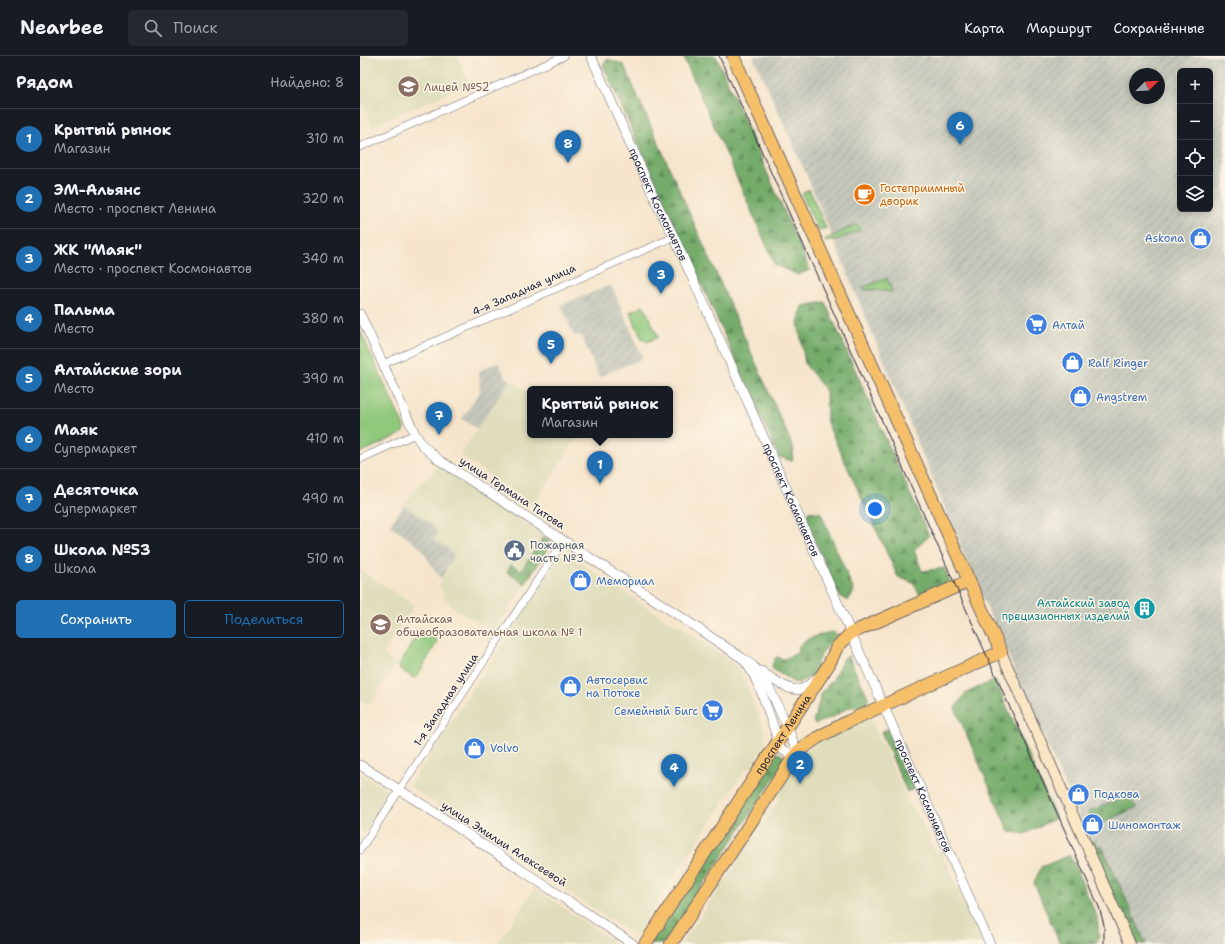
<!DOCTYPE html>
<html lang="ru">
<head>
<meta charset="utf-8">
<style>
  body { margin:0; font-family:"Shantell Sans",sans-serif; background:#242831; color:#f1f3f6 }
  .controls { position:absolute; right:12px; top:12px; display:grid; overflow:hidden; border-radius:6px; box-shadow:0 2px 6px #0003 }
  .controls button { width:36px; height:36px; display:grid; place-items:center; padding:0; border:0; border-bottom:1px solid #363941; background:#171b24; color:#f1f3f6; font:20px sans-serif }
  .compass { position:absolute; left:769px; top:12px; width:36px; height:36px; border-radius:50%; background:#171b24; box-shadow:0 2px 6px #0003; rotate:66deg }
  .you { position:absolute; left:515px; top:453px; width:14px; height:14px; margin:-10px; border:3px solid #fff; border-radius:50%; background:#1a73e8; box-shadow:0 0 0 6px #1a73e833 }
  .badge { display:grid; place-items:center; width:26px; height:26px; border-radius:50%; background:#1f6fb2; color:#fff; font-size:13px; font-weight:700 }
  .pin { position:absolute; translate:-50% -33px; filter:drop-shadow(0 1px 2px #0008) }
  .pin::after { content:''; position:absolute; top:21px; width:14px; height:12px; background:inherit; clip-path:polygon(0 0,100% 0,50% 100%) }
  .popup { position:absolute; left:167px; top:330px; width:146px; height:52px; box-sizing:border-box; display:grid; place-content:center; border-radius:6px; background:#171b24; filter:drop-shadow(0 1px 3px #0005); font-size:13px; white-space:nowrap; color:#9ea1a6 }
  .popup b { font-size:15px; color:#f1f3f6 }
  .popup::after { content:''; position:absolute; left:50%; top:100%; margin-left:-8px; border:8px solid transparent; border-top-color:#171b24 }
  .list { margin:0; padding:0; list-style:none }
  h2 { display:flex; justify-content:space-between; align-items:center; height:52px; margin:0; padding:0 16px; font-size:17px }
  h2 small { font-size:13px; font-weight:400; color:#9ea1a6 }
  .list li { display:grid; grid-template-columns:26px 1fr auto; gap:12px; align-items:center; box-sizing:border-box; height:60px; padding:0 16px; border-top:1px solid #363941 }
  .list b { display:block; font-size:15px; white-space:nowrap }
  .list p { margin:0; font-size:13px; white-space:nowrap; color:#9ea1a6 }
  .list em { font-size:13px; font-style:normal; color:#9ea1a6 }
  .actions { display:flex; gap:8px; padding:12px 16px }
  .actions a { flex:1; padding:9px 0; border:1px solid #1f6fb2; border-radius:6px; text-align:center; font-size:14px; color:#1f6fb2 }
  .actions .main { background:#1f6fb2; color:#fff }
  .icon { flex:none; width:22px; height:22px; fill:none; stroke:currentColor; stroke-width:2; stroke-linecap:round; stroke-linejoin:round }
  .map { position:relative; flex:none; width:865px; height:888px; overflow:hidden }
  header { display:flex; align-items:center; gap:24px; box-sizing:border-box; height:56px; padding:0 20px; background:#171b24; border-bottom:1px solid #363941 }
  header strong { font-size:19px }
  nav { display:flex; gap:22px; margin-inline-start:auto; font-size:14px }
  .search { width:280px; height:36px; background:#242831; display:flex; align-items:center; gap:10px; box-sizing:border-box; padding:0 14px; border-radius:6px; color:#9ea1a6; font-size:15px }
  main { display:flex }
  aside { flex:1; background:#171b24 }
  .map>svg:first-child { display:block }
</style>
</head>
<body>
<header>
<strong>Nearbee</strong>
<div class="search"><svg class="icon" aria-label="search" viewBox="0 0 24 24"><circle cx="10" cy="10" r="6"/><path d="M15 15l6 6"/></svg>Поиск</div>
<nav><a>Карта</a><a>Маршрут</a><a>Сохранённые</a></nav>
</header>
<main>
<aside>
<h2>Рядом<small>Найдено: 8</small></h2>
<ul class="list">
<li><span class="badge">1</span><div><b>Крытый рынок</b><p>Магазин</p></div><em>310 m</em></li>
<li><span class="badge">2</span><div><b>ЭМ-Альянс</b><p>Место · проспект Ленина</p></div><em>320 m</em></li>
<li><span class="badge">3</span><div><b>ЖК &quot;Маяк&quot;</b><p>Место · проспект Космонавтов</p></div><em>340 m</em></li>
<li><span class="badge">4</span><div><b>Пальма</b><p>Место</p></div><em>380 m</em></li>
<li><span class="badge">5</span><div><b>Алтайские зори</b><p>Место</p></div><em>390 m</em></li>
<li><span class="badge">6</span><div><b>Маяк</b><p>Супермаркет</p></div><em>410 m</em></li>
<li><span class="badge">7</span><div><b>Десяточка</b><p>Супермаркет</p></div><em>490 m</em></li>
<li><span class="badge">8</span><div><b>Школа №53</b><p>Школа</p></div><em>510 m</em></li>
</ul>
<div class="actions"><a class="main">Сохранить</a><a>Поделиться</a></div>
</aside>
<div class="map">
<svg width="865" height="888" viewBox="0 0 865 888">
  <defs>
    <pattern id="industrial-furrows" width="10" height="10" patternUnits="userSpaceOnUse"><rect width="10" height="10" fill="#c3c6b9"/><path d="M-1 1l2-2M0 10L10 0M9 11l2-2" fill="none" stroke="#a7aaa0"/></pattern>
    <pattern id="grass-tufts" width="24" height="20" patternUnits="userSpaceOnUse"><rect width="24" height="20" fill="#90c87b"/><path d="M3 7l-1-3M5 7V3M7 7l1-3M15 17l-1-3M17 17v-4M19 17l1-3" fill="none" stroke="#75a266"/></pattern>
    <pattern id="forest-firs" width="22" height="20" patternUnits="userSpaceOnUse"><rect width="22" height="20" fill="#74ac6b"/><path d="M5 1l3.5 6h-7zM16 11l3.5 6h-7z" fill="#5f8c59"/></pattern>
  </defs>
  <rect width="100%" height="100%" fill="#fcf5e5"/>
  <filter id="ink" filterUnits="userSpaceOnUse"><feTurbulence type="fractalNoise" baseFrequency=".025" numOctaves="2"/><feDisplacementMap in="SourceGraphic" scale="8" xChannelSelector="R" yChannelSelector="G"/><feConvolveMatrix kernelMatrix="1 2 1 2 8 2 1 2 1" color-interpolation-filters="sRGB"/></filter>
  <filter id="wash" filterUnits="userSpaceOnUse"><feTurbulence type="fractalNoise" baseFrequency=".012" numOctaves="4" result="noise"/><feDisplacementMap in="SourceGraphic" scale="16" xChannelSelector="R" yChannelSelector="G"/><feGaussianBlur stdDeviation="0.9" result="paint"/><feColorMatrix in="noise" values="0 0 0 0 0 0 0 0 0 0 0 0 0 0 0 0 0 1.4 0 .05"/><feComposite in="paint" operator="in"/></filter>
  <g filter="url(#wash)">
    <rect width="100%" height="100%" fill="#f6e5cc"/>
    <path fill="#dfddbb" d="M0,0h98l11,27 -96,43 -13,-29z
      M150,324l20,13v42h49l-46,70 -73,-50z
      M78,409l106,71 5,5 1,5 -3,4 -53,82 -41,-25 -8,-8 -6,-14 12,-22 -5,-16 -13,-8v-13l-29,-21 16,-22 10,-8z
      M207,498l102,68 12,5 55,38 5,8 24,58 1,12 -15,24 -6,3 -110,166 -226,-150 152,-230z
      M0,514l54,35 -31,49 14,10 -28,41 -9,-5z
      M510,660l37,84 14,20 15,34 5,-2 42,92h-301l98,-145 -1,-9 14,-22 13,-16 14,-10z
      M0,716l26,18 2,7 -24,37 -4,-3z
      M175,832l81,56h-119z"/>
    <path fill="url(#industrial-furrows)" fill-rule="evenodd" d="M393,0h472v888h-90l-164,-373 -164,-395zM820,15h30v138h-30zM775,18h24v24h-24z
      M251,229l32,73 -44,19 -18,-42 -7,1 -13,-31z
      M138,306l7,15 5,3 -33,49 -15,-10 18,-27 -1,-21z
      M44,449l29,21 5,7 -4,7 12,7 8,9 -13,24 -20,-32 -31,-23z"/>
    <path fill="url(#grass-tufts)" stroke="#59755b" d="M449,133l17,39 -6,2 -3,-1 -15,-34 2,-3z
      M495,169l4,1 2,4 -21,9 -15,3 1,-3z
      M527,222l5,12 -1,2 -19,-2h-8l-2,-2z"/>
    <path fill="url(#forest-firs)" stroke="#4b6753" d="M323,0h33l94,214 -12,5 -23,-10z
      M248,3l16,6 170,384 -2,12 -13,-4 -176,-392z
      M465,246l104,234 -15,14 8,21 22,-3 7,16 -31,11 -7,-12 -15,-6 -71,-154 -1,-32 -21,-27 -7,-42 4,-16z
      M449,455l12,2 33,78 -6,10 -8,-4 -35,-78z
      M184,480l5,5 1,5 -25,38 -18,-12 4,-7 10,6z
      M473,576l4,2v3l-2,5 -8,4 -10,16 -1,3c3,5 0,10 -5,13h-4l-9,5 -5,-1 -20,-13 -1,-4 4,-8 8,2 13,-6c1,-3 1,-6 3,-8 6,-7 25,-12 33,-13z
      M489,600l5,13 13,25c2,5 1,8 -2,12l-15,1 -17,10 -18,7 -2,-2 9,-30 10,-11 12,-23z
      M635,624l61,138 -31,16 -16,-2 -54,-124 11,-15z
      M530,672l26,60 -9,4 -26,-60z
      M419,697l5,3v7l-120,181h-15l125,-189z
      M768,742l9,9 -42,19 -7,-14 24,-10z
      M732,785h3l3,6 4,-1 44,98h-13l-43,-102z
      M710,799l27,62 2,20 -3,7h-36l-26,-61 7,-16z"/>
    <path fill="#90c87b" stroke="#59755b" d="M284,250l14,31 -10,5 -6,-3 -12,-27z
      M0,274l44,97 -1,5 -4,3 -39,18z
      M60,574l16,9 1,3 -20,35 -3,1 -14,-9 -1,-4z"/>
  </g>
  <g filter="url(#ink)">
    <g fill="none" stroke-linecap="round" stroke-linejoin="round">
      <defs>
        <path id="minor" d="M0,91l204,-91
          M23,308l291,-127
          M0,403l55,-25
          M0,794l203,-309"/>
        <g id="tertiary">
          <path id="s1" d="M231,0l68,152 15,29 316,707"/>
          <path d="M0,258l55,120 8,12 16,14 230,149 73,49 11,8 12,13 22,47 10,26c-11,3 -13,-1 -21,-8l1,-7 -2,-6c-8,-22 -17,-56 -33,-73"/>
          <path d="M401,615c9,6 29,22 40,18 6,-2 11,-7 16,-11"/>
          <path d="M0,709l68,43 205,136"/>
        </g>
        <path id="secondary" d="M641,596l129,292"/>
        <g id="primary">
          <path id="s2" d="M285,888l184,-280 8,-17 14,-14 118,-52"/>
          <path d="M311,888l126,-192 20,-14 32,-17 152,-69 -268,-596"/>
        </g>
      </defs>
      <use href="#minor" stroke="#6c666e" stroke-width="8"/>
      <use href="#tertiary" stroke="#6c666e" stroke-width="10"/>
      <use href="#secondary" stroke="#6c666e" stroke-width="12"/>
      <use href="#primary" stroke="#6c666e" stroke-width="14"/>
      <use href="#minor" stroke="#fff" stroke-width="7"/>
      <use href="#tertiary" stroke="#fff" stroke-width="9"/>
      <use href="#secondary" stroke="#fbe6c4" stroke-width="10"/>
      <use href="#primary" stroke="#f6c06b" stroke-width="12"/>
      <path stroke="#22223b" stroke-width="1" d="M359,0l380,851 5,18v19"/>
    </g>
  </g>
  <defs>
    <symbol id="school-disc" viewBox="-11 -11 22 22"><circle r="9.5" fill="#8d6e63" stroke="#fcf5e5"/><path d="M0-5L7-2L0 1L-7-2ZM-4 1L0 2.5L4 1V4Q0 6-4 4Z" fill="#fff"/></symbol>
    <symbol id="cafe-disc" viewBox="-11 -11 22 22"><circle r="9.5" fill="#e8710a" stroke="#fcf5e5"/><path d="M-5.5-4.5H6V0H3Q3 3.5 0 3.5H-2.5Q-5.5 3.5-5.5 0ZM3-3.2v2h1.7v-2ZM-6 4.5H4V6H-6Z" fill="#fff"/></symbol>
    <symbol id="shop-disc" viewBox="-11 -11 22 22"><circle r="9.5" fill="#3f7fe0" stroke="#fcf5e5"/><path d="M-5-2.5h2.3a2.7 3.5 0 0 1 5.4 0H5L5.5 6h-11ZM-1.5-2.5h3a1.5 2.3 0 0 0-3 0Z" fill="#fff"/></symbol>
    <symbol id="supermarket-disc" viewBox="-11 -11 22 22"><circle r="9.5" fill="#3f7fe0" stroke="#fcf5e5"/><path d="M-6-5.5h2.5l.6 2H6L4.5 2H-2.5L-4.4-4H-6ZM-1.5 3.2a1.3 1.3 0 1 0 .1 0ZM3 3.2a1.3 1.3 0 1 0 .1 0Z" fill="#fff"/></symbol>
    <symbol id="civic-disc" viewBox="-11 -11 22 22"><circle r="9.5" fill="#5c6f8a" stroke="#fcf5e5"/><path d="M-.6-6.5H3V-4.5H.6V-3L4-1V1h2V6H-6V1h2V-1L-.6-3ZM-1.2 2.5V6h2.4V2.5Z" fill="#fff"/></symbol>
    <symbol id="building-disc" viewBox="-11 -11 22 22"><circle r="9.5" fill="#0f9aa8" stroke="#fcf5e5"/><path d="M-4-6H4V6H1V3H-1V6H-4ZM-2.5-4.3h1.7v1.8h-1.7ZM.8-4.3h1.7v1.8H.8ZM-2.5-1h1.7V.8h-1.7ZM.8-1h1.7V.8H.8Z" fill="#fff"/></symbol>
  </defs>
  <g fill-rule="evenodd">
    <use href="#school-disc" x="36" y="18" width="25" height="25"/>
    <use href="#cafe-disc" x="492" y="126" width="25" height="25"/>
    <use href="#shop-disc" x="828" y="170" width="25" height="25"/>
    <use href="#supermarket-disc" x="664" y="256" width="25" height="25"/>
    <use href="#shop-disc" x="700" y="294" width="25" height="25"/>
    <use href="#shop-disc" x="708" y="328" width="25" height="25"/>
    <use href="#civic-disc" x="142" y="482" width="25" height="25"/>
    <use href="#shop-disc" x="208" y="512" width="25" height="25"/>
    <use href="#building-disc" x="772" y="540" width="25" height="25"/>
    <use href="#school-disc" x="8" y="556" width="25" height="25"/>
    <use href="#shop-disc" x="198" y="618" width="25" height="25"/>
    <use href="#supermarket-disc" x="340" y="642" width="25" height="25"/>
    <use href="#shop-disc" x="102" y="680" width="25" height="25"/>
    <use href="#shop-disc" x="706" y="726" width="25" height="25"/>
    <use href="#shop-disc" x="720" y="756" width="25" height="25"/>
  </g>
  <g text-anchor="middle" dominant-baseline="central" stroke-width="3" stroke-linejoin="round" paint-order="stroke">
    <g font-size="11" fill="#785e54" stroke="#fcf5e5" text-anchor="start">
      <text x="64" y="31">Лицей №52</text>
      <text x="36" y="563">Алтайская<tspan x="36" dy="13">общеобразовательная школа № 1</tspan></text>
    </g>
    <g font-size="11" fill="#c56008" stroke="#fcf5e5" text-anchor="start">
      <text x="520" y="132">Гостеприимный<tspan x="520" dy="13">дворик</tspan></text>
    </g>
    <g font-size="11" fill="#22223b" stroke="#fcf5e5">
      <text stroke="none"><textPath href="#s1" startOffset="163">проспект Космонавтов</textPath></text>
      <text transform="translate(164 234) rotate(-24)">4-я Западная улица</text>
      <text transform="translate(152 437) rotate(33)">улица Германа Титова</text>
      <text stroke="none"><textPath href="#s1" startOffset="487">проспект Космонавтов</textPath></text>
      <text transform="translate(86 644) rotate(-57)">1-я Западная улица</text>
      <text stroke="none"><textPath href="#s2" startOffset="251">проспект Ленина</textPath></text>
      <text stroke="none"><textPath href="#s1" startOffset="811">проспект Космонавтов</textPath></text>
      <text transform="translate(144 788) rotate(33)">улица Эмилии Алексеевой</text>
    </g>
    <g font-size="11" fill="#366cbe" stroke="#fcf5e5" text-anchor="start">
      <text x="824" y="182" text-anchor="end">Askona</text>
      <text x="692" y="269">Алтай</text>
      <text x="728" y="307">Ralf Ringer</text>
      <text x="736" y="341">Angstrem</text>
      <text x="236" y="525">Мемориал</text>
      <text x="226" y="624">Автосервис<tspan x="226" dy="13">на Потоке</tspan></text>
      <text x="338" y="655" text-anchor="end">Семейный Бигс</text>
      <text x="130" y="692">Volvo</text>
      <text x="734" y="738">Подкова</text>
      <text x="748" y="769">Шиномонтаж</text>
    </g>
    <g font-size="11" fill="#4e5e75" stroke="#fcf5e5" text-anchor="start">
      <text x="170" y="489">Пожарная<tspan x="170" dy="13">часть №3</tspan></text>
    </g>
    <g font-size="11" fill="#0d838f" stroke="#fcf5e5" text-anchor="end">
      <text x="770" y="547">Алтайский завод<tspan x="770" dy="13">прецизионных изделий</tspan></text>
    </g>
  </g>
</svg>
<div class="controls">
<button>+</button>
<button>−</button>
<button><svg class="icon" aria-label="locate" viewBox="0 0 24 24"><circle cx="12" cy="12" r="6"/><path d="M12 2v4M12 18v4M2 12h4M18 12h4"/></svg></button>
<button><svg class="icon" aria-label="layers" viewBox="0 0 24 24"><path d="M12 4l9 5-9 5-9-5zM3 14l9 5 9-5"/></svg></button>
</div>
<svg class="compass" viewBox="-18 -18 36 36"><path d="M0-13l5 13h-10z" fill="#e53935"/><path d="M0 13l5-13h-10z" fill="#9ea1a6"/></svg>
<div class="you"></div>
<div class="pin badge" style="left:240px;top:428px">1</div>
<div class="popup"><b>Крытый рынок</b>Магазин</div>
<div class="pin badge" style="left:440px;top:728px">2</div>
<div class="pin badge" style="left:301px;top:238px">3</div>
<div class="pin badge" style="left:314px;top:731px">4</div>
<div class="pin badge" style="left:191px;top:308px">5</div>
<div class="pin badge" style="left:600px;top:89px">6</div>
<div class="pin badge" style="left:79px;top:379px">7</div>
<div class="pin badge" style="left:208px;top:107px">8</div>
</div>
</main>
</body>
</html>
